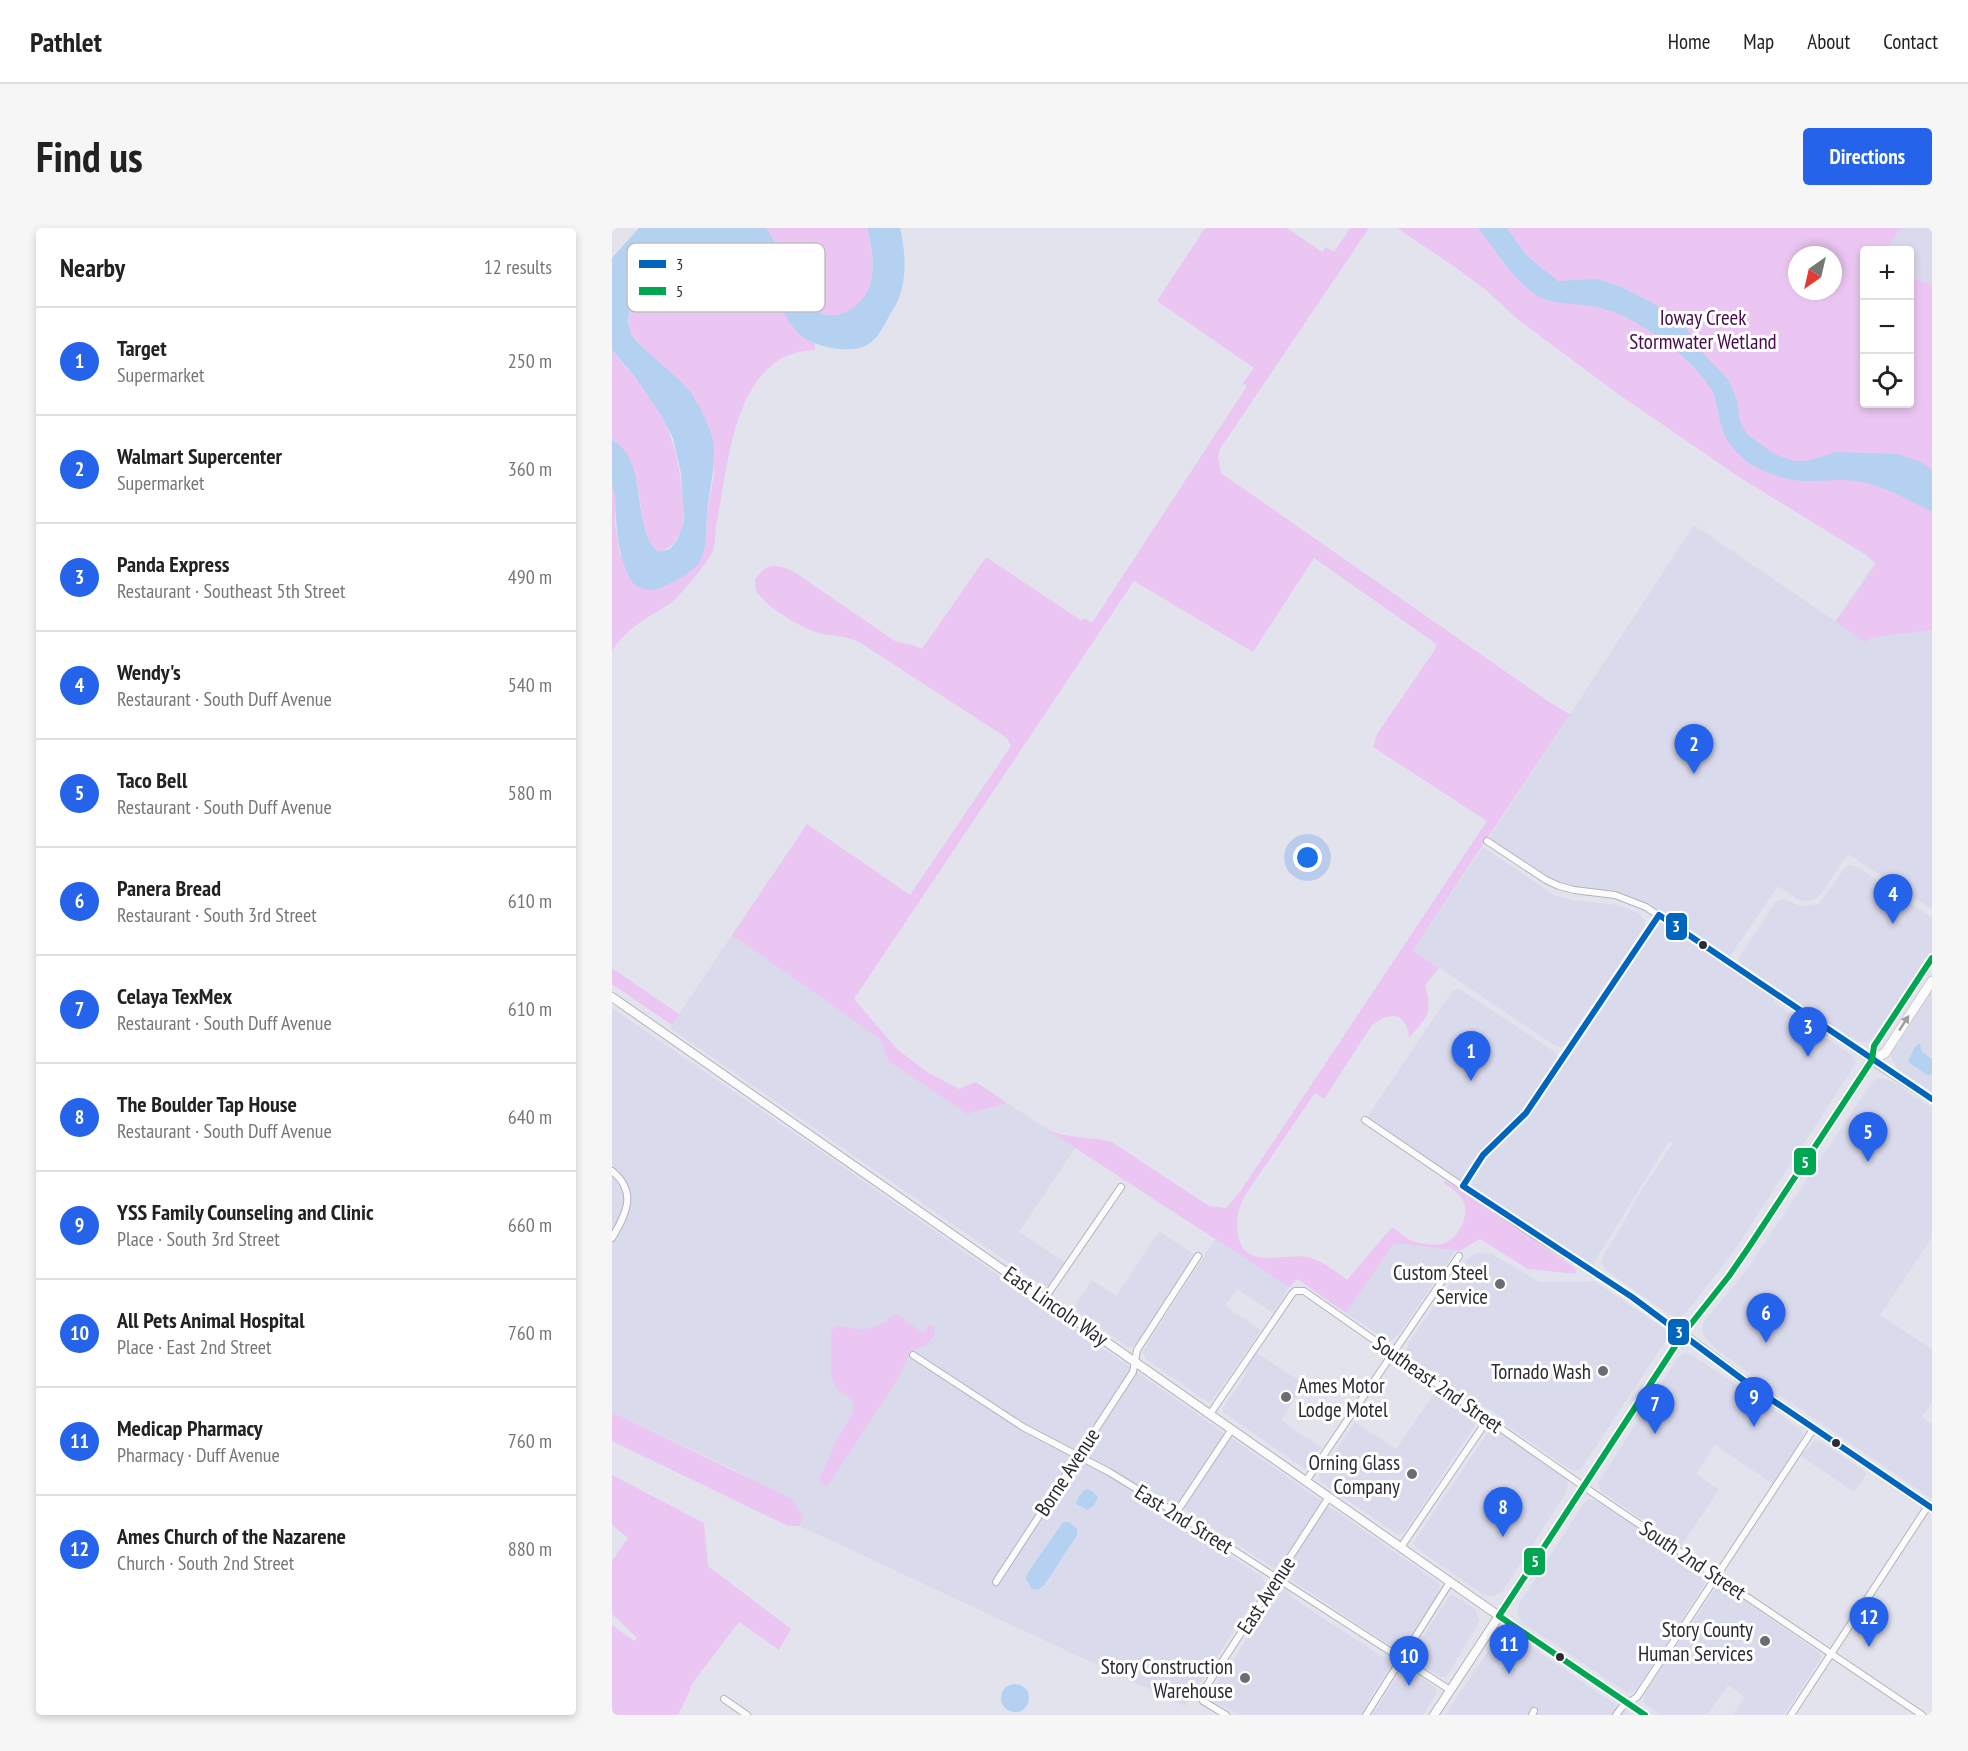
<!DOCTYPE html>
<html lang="en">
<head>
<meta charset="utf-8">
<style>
  body { margin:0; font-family:"PT Sans Narrow",sans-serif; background:#f6f6f6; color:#222 }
  .controls { position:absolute; right:18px; top:18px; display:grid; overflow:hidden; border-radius:6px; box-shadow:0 3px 9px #0003 }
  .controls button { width:54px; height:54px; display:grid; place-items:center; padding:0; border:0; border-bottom:2px solid #e0e0e0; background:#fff; color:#222; font:30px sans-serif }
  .compass { position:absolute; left:1176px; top:18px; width:54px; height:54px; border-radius:50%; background:#fff; box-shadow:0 3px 9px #0003; rotate:214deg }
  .you { position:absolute; left:696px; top:630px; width:21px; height:21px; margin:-15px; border:4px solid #fff; border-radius:50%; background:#1a73e8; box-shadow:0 0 0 9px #1a73e833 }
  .badge { display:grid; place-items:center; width:39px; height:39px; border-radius:50%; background:#2563eb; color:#fff; font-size:20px; font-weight:700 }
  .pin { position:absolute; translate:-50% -50px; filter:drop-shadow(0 2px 3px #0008) }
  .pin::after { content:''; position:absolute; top:32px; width:21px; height:18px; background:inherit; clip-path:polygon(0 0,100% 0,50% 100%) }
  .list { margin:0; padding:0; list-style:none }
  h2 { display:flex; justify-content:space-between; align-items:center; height:78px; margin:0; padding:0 24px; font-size:26px }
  h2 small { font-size:20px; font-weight:400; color:#767676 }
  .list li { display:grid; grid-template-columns:39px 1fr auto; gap:18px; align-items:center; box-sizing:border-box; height:108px; padding:0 24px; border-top:2px solid #e0e0e0 }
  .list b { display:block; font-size:22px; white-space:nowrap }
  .list p { margin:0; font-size:20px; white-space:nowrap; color:#767676 }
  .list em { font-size:20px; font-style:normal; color:#767676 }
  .icon { flex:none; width:33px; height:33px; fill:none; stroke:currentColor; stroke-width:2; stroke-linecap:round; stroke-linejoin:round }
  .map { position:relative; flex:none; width:1320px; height:1487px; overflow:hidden; border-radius:6px }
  header { display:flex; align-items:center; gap:36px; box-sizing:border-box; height:84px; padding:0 30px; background:#fff; border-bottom:2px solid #e0e0e0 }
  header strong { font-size:28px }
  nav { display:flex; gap:33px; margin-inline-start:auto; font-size:21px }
  .intro { display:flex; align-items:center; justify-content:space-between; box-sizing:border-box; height:144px; padding:0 36px }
  h1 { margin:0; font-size:42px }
  .button { padding:15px 27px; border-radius:6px; background:#2563eb; color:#fff; font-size:21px; font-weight:700 }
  main { display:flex; gap:36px; padding:0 36px }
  aside { flex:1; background:#fff; border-radius:6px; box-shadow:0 3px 9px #0003 }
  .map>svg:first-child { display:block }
</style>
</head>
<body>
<header>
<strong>Pathlet</strong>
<nav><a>Home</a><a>Map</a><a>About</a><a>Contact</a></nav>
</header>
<div class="intro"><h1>Find us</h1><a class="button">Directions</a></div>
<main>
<aside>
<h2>Nearby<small>12 results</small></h2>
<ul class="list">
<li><span class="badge">1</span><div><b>Target</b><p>Supermarket</p></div><em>250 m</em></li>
<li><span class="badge">2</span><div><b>Walmart Supercenter</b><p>Supermarket</p></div><em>360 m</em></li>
<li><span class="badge">3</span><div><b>Panda Express</b><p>Restaurant · Southeast 5th Street</p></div><em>490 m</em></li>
<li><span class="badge">4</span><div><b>Wendy's</b><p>Restaurant · South Duff Avenue</p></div><em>540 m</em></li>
<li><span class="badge">5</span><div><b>Taco Bell</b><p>Restaurant · South Duff Avenue</p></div><em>580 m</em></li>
<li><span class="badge">6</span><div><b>Panera Bread</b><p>Restaurant · South 3rd Street</p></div><em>610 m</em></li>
<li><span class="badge">7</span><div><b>Celaya TexMex</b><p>Restaurant · South Duff Avenue</p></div><em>610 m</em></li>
<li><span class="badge">8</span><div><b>The Boulder Tap House</b><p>Restaurant · South Duff Avenue</p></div><em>640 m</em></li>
<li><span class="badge">9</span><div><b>YSS Family Counseling and Clinic</b><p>Place · South 3rd Street</p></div><em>660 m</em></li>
<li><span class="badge">10</span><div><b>All Pets Animal Hospital</b><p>Place · East 2nd Street</p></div><em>760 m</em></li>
<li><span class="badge">11</span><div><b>Medicap Pharmacy</b><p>Pharmacy · Duff Avenue</p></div><em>760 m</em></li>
<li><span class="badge">12</span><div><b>Ames Church of the Nazarene</b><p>Church · South 2nd Street</p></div><em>880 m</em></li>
</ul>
</aside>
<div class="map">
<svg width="1320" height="1487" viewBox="0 0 1320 1487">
  <rect width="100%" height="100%" fill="#e3e3ee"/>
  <path fill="#dadaed" d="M1289,0h31v56l-18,-5 -4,-5v-24l-24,-1z
    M1082,297l141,96 56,-82 41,26v344l-84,-55 -27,40 -7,6 -9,1 -8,-2 -19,-13 -51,75 50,34 -4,7 79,53 4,8 -124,191 -47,60 -5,3 -10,-2 -63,-44 -6,-8 2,-7 19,-30 13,-26 38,-57 -4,-2 -79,128 -225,-149 88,-130 5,-2 94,62 8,10 98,-144 -27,-16 -72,-14 -72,-45z
    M871,619l71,48 19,5 44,5 24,9 3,6 1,6 -80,118 -5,3 -6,-2 -141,-95z
    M1237,637l10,3 73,50v34l-55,83 -11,7h-7l-9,-4 -108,-73 -4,-6 38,-58 8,-2 16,7 19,-2 25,-35z
    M120,707l148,104 8,22 79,53 40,-11 69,44 -57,85 46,30 -16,24h-7l-372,-258z
    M1320,761v103l-36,-24 -5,-11v-6z
    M0,780l198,136 629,439 1,9 -40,60 -225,-149 -10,11 96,62 4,7 -80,123 -385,-180 3,-11 -66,-44 -125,-59z
    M1266,850l12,2 42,28v129l-52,78 52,34v53l-10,15 10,7v75l-151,-103 -65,-47 -10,-10 -4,-8 1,-8 42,-51 127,-190z
    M547,1003l36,24 -58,89 -8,4 -56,-40 19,-28 24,16z
    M603,1011l74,48 -16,26 -36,-24 -12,17 36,24 -49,71 -4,1 -61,-42 -5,-8z
    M782,1015l61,8 -55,82 -8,7 -4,1 -42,-28z
    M866,1024l14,2 44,26 6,2 52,-1 68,46 5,5 -1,8 -85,129 -5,2 -7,-2 -63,-44 -5,-8 -16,-10 -7,-1 -71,-51 -1,-5 3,-7 21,-31 38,-54z
    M1073,1124l7,3 108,73 3,5 -2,8 -28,43 -58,-39 -19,29 23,16 -38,56 -80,-55 -3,-8 80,-126z
    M645,1125l47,31 -23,36 40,28 -16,21 -82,-57v-4l20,-29 5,-13z
    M825,1161l37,26 2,8 -71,109 -7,3 -78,-54 -2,-4 37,-55 41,27z
    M879,1203l11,3 64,45 2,6 -2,8 -64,99 -9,4 -9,-1 -68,-47 -3,-5 73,-108z
    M1203,1212l6,2 46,31 -13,19 -53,-36z
    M977,1271l9,2 108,74 2,4 -71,110 -5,4 -6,-1 -100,-67 -5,-5 -4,-8 3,-10 64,-99z
    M1105,1358l9,2 94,65 1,4 -3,6 -34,52h-52l13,-18 -17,-12 -21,30h-47l-16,-12v-9z
    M669,1361h5l7,9 89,59 4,-2 4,3v8l-30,49h-121l-27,-14 -2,-7z
    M838,1367h4l21,14 5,12 -33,55 -6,1 -25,-15 -5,-7z
    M892,1406l14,4 113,77h-186l50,-74z
    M791,1440l5,1 28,19v6l-13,21h-51z"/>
  <path fill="#ebc6f2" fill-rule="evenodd" d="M154,0h101c5,19 7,35 4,55 -5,27 -41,44 -61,23 -5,-6 -8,-14 -12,-21 -11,-19 -20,-39 -32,-57z
    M593,0h82l35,24 4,-5 8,5 16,-24h19l-149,221 -2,8 3,16 331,231 18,10 -157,236 26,18 -14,17c8,30 3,30 -16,53 -3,-26 -18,-27 -37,-13l-48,74 -9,-6 -70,102c-7,14 -9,24 -7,40 6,38 50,15 73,23 13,4 25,14 36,22l45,-53c7,5 13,11 20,14 9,3 24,5 33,2 13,-5 24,-26 19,-40 -3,-9 -13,-15 -20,-20l1,-3 129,87 3,7 -49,-5 -48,-30 -21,12 -65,-8 -48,70 -49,-34 -8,8 -243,-158c21,10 44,7 66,13l97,64 17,2 13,-15 248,-372 -114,-74 4,-13 59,-86 -1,-5 -121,-85 -61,94 -119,-71 -280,418 43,50 30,23 32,17 17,-7 31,21 -40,11 -79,-53 -8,-22 -148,-104 75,-111 103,71 101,-149 -4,-8 -148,-96c-15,-6 -22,-6 -37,-8 -18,-4 -60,-28 -67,-46 0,-1 0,-7 0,-9 13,-17 19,-15 38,-8l102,70c9,3 18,3 27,8l64,-92 96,64 2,-3 8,5 155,-237 -4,-3 11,-15 -97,-67z
    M785,0h504l-15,21 1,1h-23v154h46v-130l4,5 18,5v346l-59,7 -8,5 -30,-21 6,-6 35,-51 -10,-9 -127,-78 -121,-83 -102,-76 -30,-28 -34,-25zM1185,27h36v36h-36z
    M83,18c8,0 19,-2 28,0 41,10 45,37 63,68 4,7 7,15 13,20 4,4 11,7 16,10v6c-81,2 -86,112 -98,171 -2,10 -1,23 -5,32 -6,11 -34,46 -44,52 -23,14 -41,23 -56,46v-169l3,13v28l5,32 83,-5 4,-22v-18l7,-35 -1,-35 -25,-51 -45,-41 -14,-18v-18l4,-23 8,-17 13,-12 19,-9z
    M0,122c7,10 16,19 24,28 34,41 44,76 47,127 2,21 -2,41 -25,47 -21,-18 -14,-54 -24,-79 -4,-11 -13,-22 -19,-32l-3,-1z
    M0,740l67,46 -7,11 -60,-41z
    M284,1086l27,19 6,-9 5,3 1,7c-7,11 -12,14 -25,16l-4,13 -8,16 -71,108 -8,-6 16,-38 17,-28 2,-13 -18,-14 -5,-14v-42l5,-6c32,4 33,7 60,-12z
    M0,1184l180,87 11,16 -3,11h-12l-176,-85z
    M0,1247l92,48 4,43 83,63 -12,21 -40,-28 -48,63 -1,6 -12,24h-66v-90l22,16 3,-3 -25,-24v-53l16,-23 -16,-13z"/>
  <path fill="#b4d1f2" d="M27,0h127c12,18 22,38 32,57 4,7 7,15 12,21 19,20 50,5 59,-18 7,-18 3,-43 -2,-60h33c5,21 7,46 0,67 -2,8 -9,17 -13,25 -5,9 -9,17 -17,23 -16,13 -59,4 -72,-10 -9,-10 -18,-25 -23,-37 -3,-5 -3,-12 -6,-18 -18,-33 -67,-39 -99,-25 -23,10 -35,24 -39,49 -2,8 -4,21 -1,29 5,11 17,20 26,28 10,10 23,19 32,30 9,11 22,37 25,51 4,25 -4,48 -6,72 -1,17 1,37 -9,52 -6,9 -34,24 -45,26 -9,1 -21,-5 -24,-13 -12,-26 -13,-52 -14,-80 -1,-5 -2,-9 -3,-14 0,-14 0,-29 0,-43 38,20 18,88 46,112l12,-3 8,-10 6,-18 -3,-48 -8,-35 -12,-23 -25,-37 -24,-28v-92z
    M866,0h29l20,28 31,25 40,-2 23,8 26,13 21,12 17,14 16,25 28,30 8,19 3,22 7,12 27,20 20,7h13l29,-9 62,2 23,8 11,8v42c-24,-12 -49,-27 -76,-31 -16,-2 -29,0 -45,0 -19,1 -40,-6 -57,-15 -16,-9 -28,-23 -33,-41 -4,-13 -3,-27 -12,-39 -8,-13 -23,-27 -34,-36 -24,-20 -53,-39 -84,-44 -18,-3 -37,-1 -53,-10 -26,-16 -41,-45 -60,-68z
    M1306,816h2l2,8 10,7v14l-3,3 -21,-14 6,-14z
    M474,1261l6,2 6,6 -4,8 -7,5 -11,-6 3,-8z
    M451,1294h6l8,7v6l-32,49 -7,6 -6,-1 -6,-10 1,-5z
    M389 1470a14 14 0 1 1 28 0a14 14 0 1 1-28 0Z"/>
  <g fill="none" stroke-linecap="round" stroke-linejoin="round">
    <defs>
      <path id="street" d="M875,613l59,39 13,6 15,4 41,5 31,12 226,153
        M753,892l166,113 101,64 51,37
        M0,943c26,21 14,43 0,67
        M433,1070l76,-111
        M301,1127l110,72 86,45 67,41 274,177
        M598,1186l82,-120 3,-3h9l289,202 329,222
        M694,1253l153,-225
        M564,1285l56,-84
        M789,1319l87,-128
        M384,1354l137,-210 4,-22 61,-94
        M112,1471l23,16
        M614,1487l-23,-14 -1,-8 127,-196
        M754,1487l84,-133
        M920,1487l2,-4
        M1004,1487l6,-8 15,-10 177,-269
        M1179,1487l137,-209"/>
      <path id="secondary" d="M0,769l887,619 -65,99
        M1260,832l60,39
        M1071,1106l67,51 182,123"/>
      <path id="primary" d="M1260,832l13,-7 47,-72
        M1033,1487l-146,-99 184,-282 46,-58 20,-29 123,-187 2,-14 58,-88"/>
    </defs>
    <use href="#street" stroke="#b3b3bb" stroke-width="8"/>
    <use href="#secondary" stroke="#b3b3bb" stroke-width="10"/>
    <use href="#primary" stroke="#b3b3bb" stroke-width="10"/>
    <use href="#street" stroke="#fbfbfc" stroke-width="6"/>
    <use href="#secondary" stroke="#fbfbfc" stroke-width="8"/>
    <use href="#primary" stroke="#fbfbfc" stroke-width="9"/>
    <defs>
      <path id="bus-1" d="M1320,871l-273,-184 -133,198 -43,42 -20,31 169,111 118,88 182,123"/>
      <path id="bus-2" d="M1033,1487l-146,-99 184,-282 46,-58 20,-29 123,-187 2,-14 58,-88"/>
    </defs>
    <use href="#bus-1" stroke="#fff" stroke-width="10"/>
    <use href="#bus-2" stroke="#fff" stroke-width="10"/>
    <use href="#bus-1" stroke="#0065bd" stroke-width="6"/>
    <use href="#bus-2" stroke="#00a651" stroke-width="6"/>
  </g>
  <defs><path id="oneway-solid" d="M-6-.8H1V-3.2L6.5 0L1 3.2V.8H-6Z" transform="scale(1.5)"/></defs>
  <use fill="#9e9da2" href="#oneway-solid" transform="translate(1292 795) rotate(-57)"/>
  <g fill="#2c2b33" stroke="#fff" stroke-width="2">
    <circle cx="1091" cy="717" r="5"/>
    <circle cx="1224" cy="1215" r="5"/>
    <circle cx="948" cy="1429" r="5"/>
  </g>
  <g fill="#6c6b74" stroke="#fff" stroke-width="2">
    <circle cx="888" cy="1056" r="6"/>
    <circle cx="991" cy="1143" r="6"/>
    <circle cx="674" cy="1169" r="6"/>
    <circle cx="800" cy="1246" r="6"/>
    <circle cx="1153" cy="1413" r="6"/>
    <circle cx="633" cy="1450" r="6"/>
  </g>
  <g text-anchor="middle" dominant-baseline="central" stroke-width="6" stroke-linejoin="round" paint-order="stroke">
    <g font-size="21" fill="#490b4e" stroke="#fff">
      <text x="1091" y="89">Ioway Creek<tspan x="1091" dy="24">Stormwater Wetland</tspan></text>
    </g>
    <g font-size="21" fill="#2c2b33" stroke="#fff" text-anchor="end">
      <text x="876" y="1044">Custom Steel<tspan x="876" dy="24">Service</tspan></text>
      <text x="979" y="1143">Tornado Wash</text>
      <text x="686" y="1157" text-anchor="start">Ames Motor<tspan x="686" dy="24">Lodge Motel</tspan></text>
      <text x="788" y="1234">Orning Glass<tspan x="788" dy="24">Company</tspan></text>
      <text x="1141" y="1401">Story County<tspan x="1141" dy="24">Human Services</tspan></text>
      <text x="621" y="1438">Story Construction<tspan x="621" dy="24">Warehouse</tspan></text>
    </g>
    <g font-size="21" fill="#2c2b33" stroke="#fff">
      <text transform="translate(444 1078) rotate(35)">East Lincoln Way</text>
      <text transform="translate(826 1156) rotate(35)">Southeast 2nd Street</text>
      <text transform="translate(455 1244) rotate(-57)">Borne Avenue</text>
      <text transform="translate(572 1291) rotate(32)">East 2nd Street</text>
      <text transform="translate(1081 1332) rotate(34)">South 2nd Street</text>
      <text transform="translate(654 1367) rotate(-57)">East Avenue</text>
    </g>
  </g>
  <rect x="15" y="15" width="198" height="69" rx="9" fill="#fff" stroke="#c0bfc2" stroke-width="1.5"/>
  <rect x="27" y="32" width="27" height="8" fill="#0065bd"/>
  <rect x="27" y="59" width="27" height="8" fill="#00a651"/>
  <g font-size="16" fill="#2c2b33">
    <text x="64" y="42">3</text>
    <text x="64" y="69">5</text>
  </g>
  <g stroke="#fff" stroke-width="2">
    <rect x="1053" y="684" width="23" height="29" rx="6" fill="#0065bd"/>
    <rect x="1181" y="919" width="24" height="29" rx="6" fill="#00a651"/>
    <rect x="1055" y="1090" width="23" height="28" rx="6" fill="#0065bd"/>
    <rect x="911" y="1319" width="23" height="29" rx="6" fill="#00a651"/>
  </g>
  <g font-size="16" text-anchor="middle" font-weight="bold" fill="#fff">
    <text x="1064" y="704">3</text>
    <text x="1193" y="940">5</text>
    <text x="1067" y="1110">3</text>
    <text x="923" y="1339">5</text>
  </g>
</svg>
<div class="controls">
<button>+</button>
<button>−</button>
<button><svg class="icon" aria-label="locate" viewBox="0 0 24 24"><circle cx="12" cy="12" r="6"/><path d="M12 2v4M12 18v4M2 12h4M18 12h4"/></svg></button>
</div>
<svg class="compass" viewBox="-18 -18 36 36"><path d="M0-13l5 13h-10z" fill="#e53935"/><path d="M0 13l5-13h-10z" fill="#767676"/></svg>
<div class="you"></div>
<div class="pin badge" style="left:859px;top:853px">1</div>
<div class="pin badge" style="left:1082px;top:546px">2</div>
<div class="pin badge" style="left:1196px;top:829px">3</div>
<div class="pin badge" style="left:1281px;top:696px">4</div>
<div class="pin badge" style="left:1256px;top:934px">5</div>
<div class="pin badge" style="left:1154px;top:1115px">6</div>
<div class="pin badge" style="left:1043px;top:1206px">7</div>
<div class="pin badge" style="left:891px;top:1309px">8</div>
<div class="pin badge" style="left:1142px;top:1199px">9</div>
<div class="pin badge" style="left:797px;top:1458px">10</div>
<div class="pin badge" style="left:897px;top:1446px">11</div>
<div class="pin badge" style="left:1257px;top:1419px">12</div>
</div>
</main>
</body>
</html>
